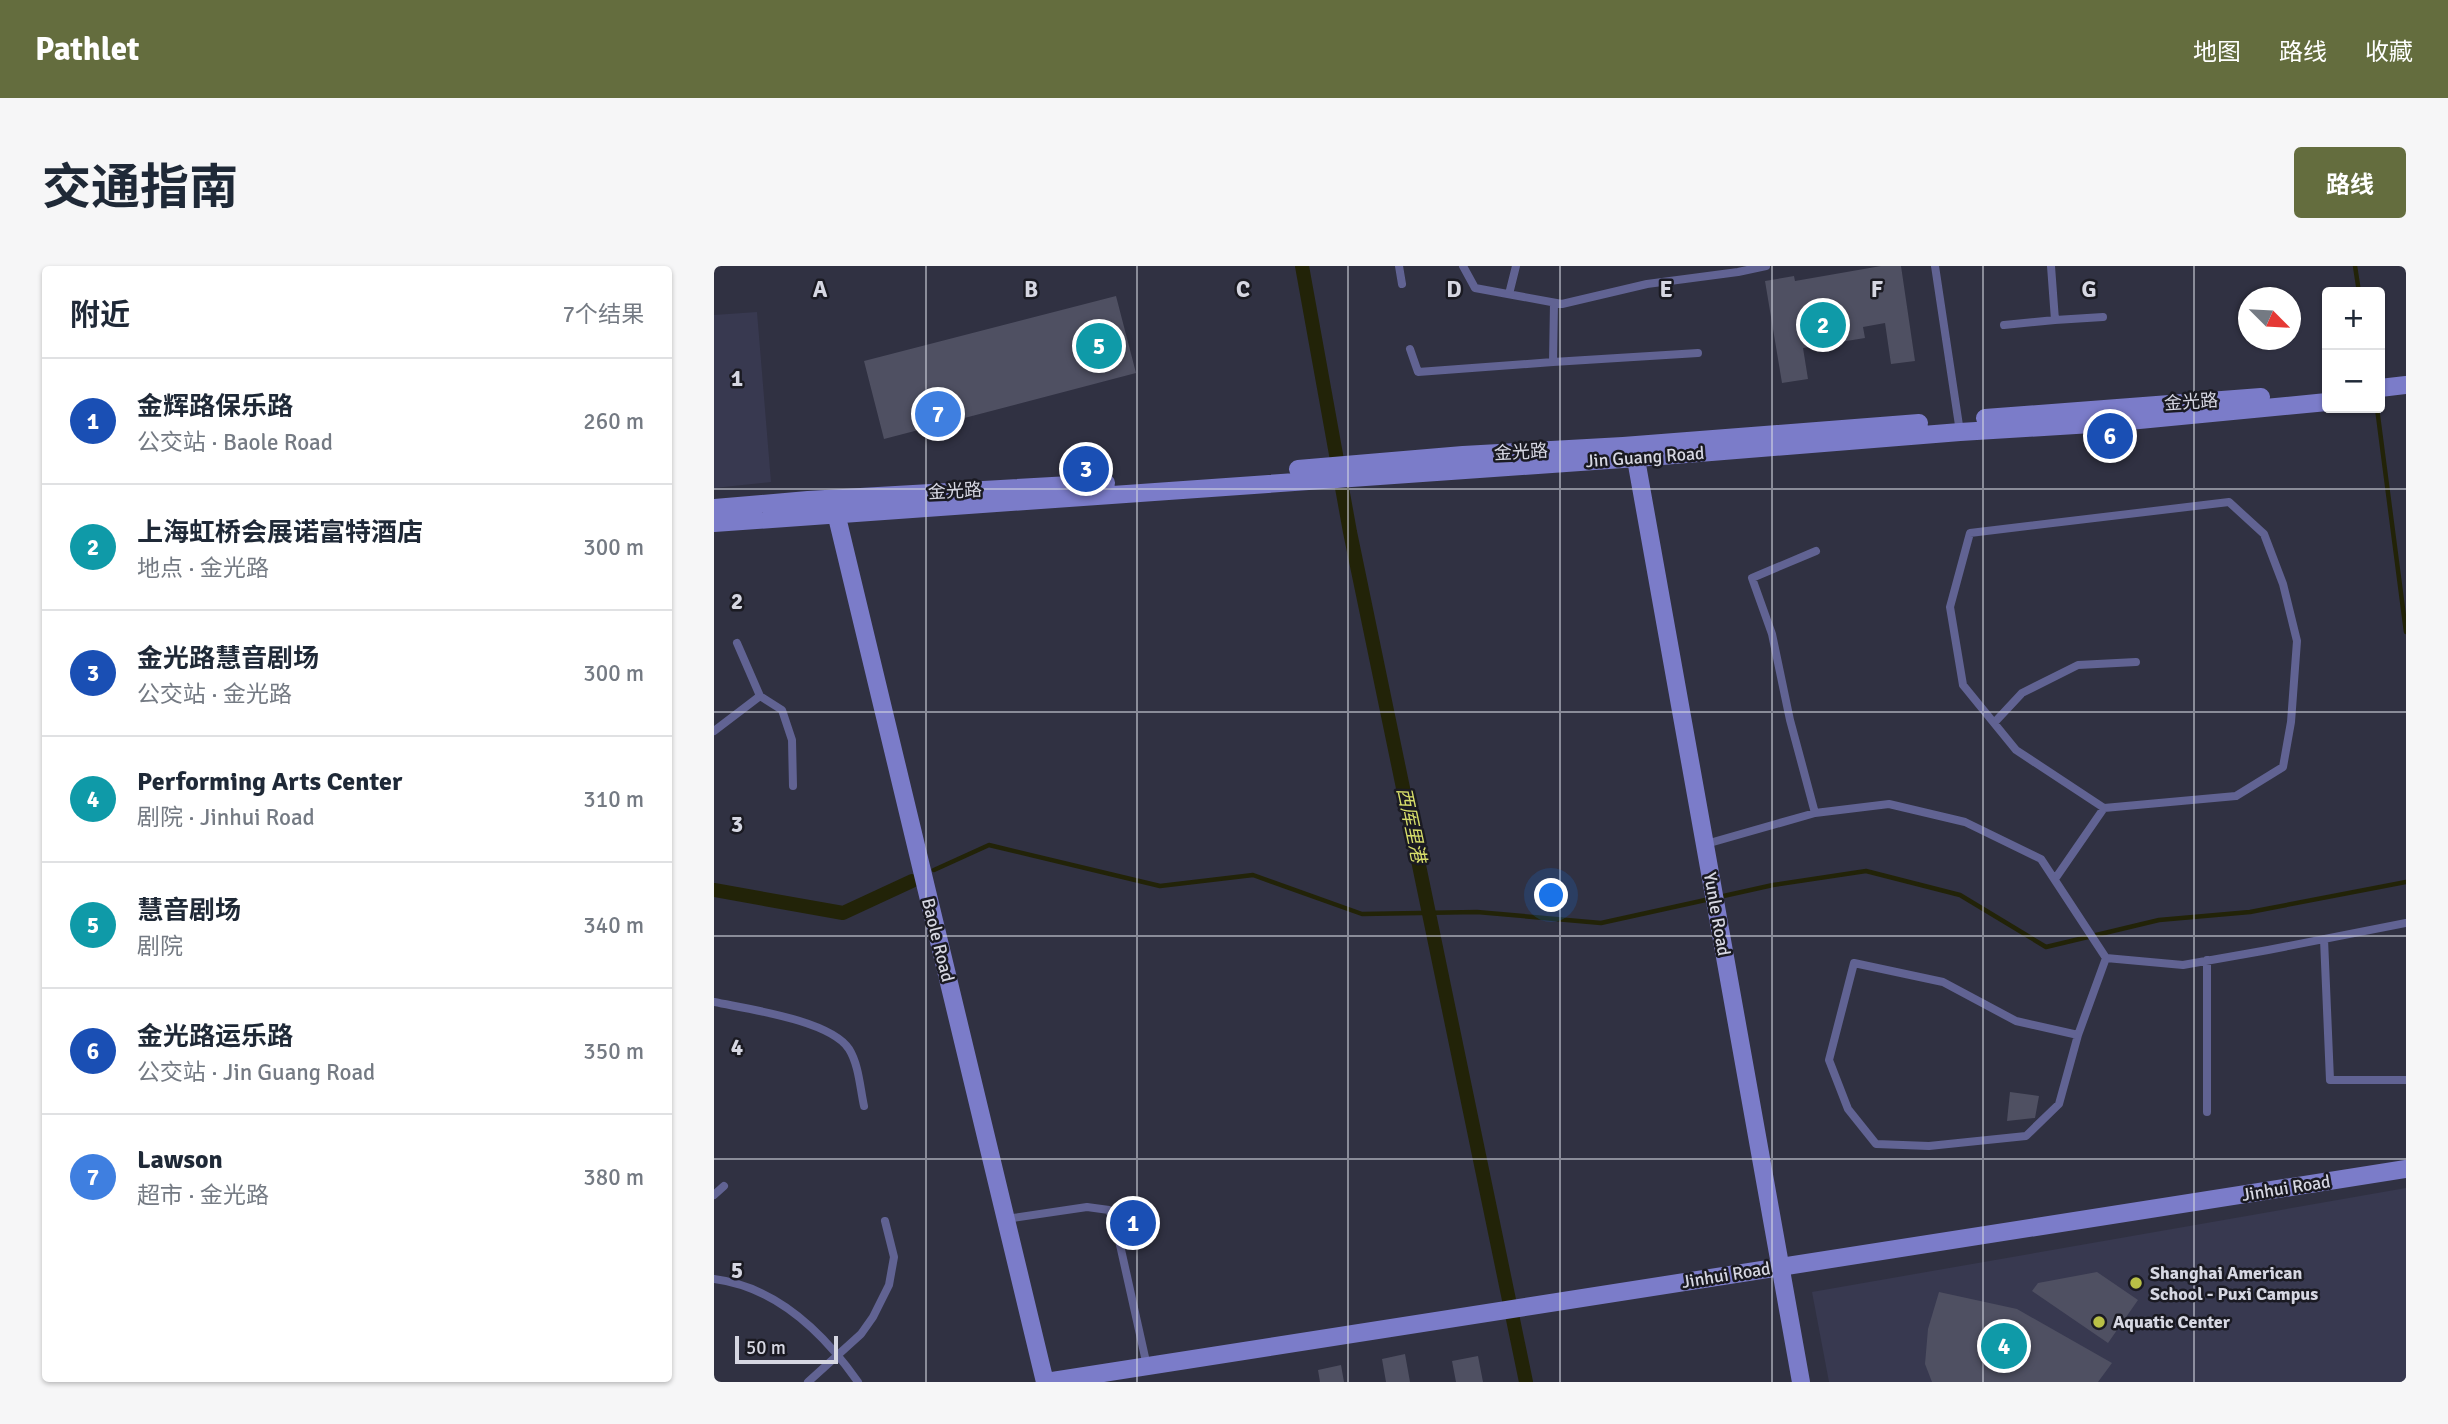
<!DOCTYPE html>
<html lang="zh">
<head>
<meta charset="utf-8">
<style>
  body { margin:0; font-family:Signika,"Noto Sans SC",sans-serif; background:#f6f6f7; color:#1f2937 }
  .controls { position:absolute; right:21px; top:21px; display:grid; overflow:hidden; border-radius:7px; box-shadow:0 2px 5px #0004 }
  .controls button { width:63px; height:63px; display:grid; place-items:center; padding:0; border:0; border-bottom:2px solid #e0e1e3; background:#fff; color:#1f2937; font:35px sans-serif }
  .compass { position:absolute; left:1524px; top:21px; width:63px; height:63px; border-radius:50%; background:#fff; box-shadow:0 2px 5px #0004; rotate:114deg }
  .scale { position:absolute; left:21px; bottom:18px; width:103px; box-sizing:border-box; padding-left:7px; border:4px solid #d6d7e2; border-top:0; font-size:19px; line-height:24px; white-space:nowrap; color:#d6d7e2; -webkit-text-stroke:5px #1a1a22; paint-order:stroke }
  .you { position:absolute; left:838px; top:630px; width:24px; height:24px; margin:-18px; border:5px solid #fff; border-radius:50%; background:#1a73e8; box-shadow:0 0 0 10px #1a73e833 }
  .badge { display:grid; place-items:center; width:46px; height:46px; border-radius:50%; background:#646d3e; color:#fff; font-size:23px; font-weight:700 }
  .pin { position:absolute; translate:-50% -50%; border:4px solid #fff; box-shadow:0 2px 7px #0006 }
  .list { margin:0; padding:0; list-style:none }
  h2 { display:flex; justify-content:space-between; align-items:center; height:91px; margin:0; padding:0 28px; font-size:30px }
  h2 small { font-size:23px; font-weight:400; color:#747a83 }
  .list li { display:grid; grid-template-columns:46px 1fr auto; gap:21px; align-items:center; box-sizing:border-box; height:126px; padding:0 28px; border-top:2px solid #e0e1e3 }
  .list b { display:block; font-size:26px; white-space:nowrap }
  .list p { margin:0; font-size:23px; white-space:nowrap; color:#747a83 }
  .list em { font-size:23px; font-style:normal; color:#747a83 }
  .map { position:relative; flex:none; width:1692px; height:1116px; overflow:hidden; border-radius:7px }
  header { display:flex; align-items:center; gap:42px; box-sizing:border-box; height:98px; padding:0 35px; background:#646d3e; color:#fff }
  header strong { font-size:33px }
  nav { display:flex; gap:38px; margin-inline-start:auto; font-size:24px }
  .intro { display:flex; align-items:center; justify-content:space-between; box-sizing:border-box; height:168px; padding:0 42px }
  h1 { margin:0; font-size:49px }
  .button { padding:18px 32px; border-radius:7px; background:#646d3e; color:#fff; font-size:24px; font-weight:700 }
  main { display:flex; gap:42px; padding:0 42px }
  aside { flex:1; background:#fff; border-radius:7px; box-shadow:0 2px 5px #0004 }
  .map>svg:first-child { display:block }
</style>
</head>
<body>
<header>
<strong>Pathlet</strong>
<nav><a>地图</a><a>路线</a><a>收藏</a></nav>
</header>
<div class="intro"><h1>交通指南</h1><a class="button">路线</a></div>
<main>
<aside>
<h2>附近<small>7个结果</small></h2>
<ul class="list">
<li><span class="badge" style="background:#1a4fb4">1</span><div><b>金辉路保乐路</b><p>公交站 · Baole Road</p></div><em>260 m</em></li>
<li><span class="badge" style="background:#0f9aa8">2</span><div><b>上海虹桥会展诺富特酒店</b><p>地点 · 金光路</p></div><em>300 m</em></li>
<li><span class="badge" style="background:#1a4fb4">3</span><div><b>金光路慧音剧场</b><p>公交站 · 金光路</p></div><em>300 m</em></li>
<li><span class="badge" style="background:#0f9aa8">4</span><div><b>Performing Arts Center</b><p>剧院 · Jinhui Road</p></div><em>310 m</em></li>
<li><span class="badge" style="background:#0f9aa8">5</span><div><b>慧音剧场</b><p>剧院</p></div><em>340 m</em></li>
<li><span class="badge" style="background:#1a4fb4">6</span><div><b>金光路运乐路</b><p>公交站 · Jin Guang Road</p></div><em>350 m</em></li>
<li><span class="badge" style="background:#3f7fe0">7</span><div><b>Lawson</b><p>超市 · 金光路</p></div><em>380 m</em></li>
</ul>
</aside>
<div class="map">
<svg width="1692" height="1116" viewBox="0 0 1692 1116">
  <rect width="100%" height="100%" fill="#303142"/>
  <path fill="#383950" d="M43,46l14,170 -57,6v-173z
    M1692,922v194h-577l-17,-90z"/>
  <g fill="none" stroke-linecap="round" stroke-linejoin="round">
    <path stroke="#222308" stroke-width="4.5" d="M1641,0l4,26
      M1663,142l29,224
      M220,604l55,-25 171,41 93,-11 109,39 115,-2 124,11 109,-24
      M1005,631l54,-12 93,-14 94,24 86,52 113,-27 91,-8 156,-30"/>
    <path stroke="#222308" stroke-width="14" d="M588,0l48,266 176,850
      M0,624l129,23 69,-32"/>
  </g>
  <path fill="#4f5062" d="M1167,0h20l14,95 -24,3 -6,-41 -22,4 2,11 -62,10 5,31 -26,4 -17,-102 29,-5 1,5z
    M402,30l20,77 -252,66 -20,-78z
    M1296,826l29,4 -4,22 -28,3z
    M1383,1006l41,28 -30,43 -76,-52 6,-8z
    M1225,1026l78,17 95,54 -14,19h-166l-7,-18 3,-35z
    M691,1088l5,28h-24l-4,-23z
    M764,1090l5,26h-27l-4,-21z
    M627,1099l3,17h-24l-2,-12z"/>
  <g fill="none" stroke-linecap="round" stroke-linejoin="round">
    <path stroke="#616393" stroke-width="8" d="M685,0l3,18
      M749,0l12,22 87,16 85,-20 91,-12 28,-6
      M1221,0l25,166
      M795,28l7,-28
      M840,37l-1,59 145,-9
      M1341,54l48,-3
      M1290,59l51,-5 -4,-54
      M696,83l8,23 135,-10
      M23,377l23,53
      M1280,457l28,-30 56,-28 58,-3
      M0,465l46,-35 22,14 10,30 1,46
      M1101,547l-25,-93 -18,-86 -20,-56 64,-27
      M992,578l109,-31 74,-9 76,18 76,37 65,99 77,7 85,-15 138,-27
      M1341,613l49,-71 132,-12 47,-29 8,-45 6,-81 -14,-57 -19,-50 -35,-32 -259,31 -20,74 13,78 53,65 88,58
      M1610,673l6,141h76
      M1493,694v152
      M0,736c33,7 116,18 135,47 10,16 11,39 15,57
      M1364,769l-62,-14 -73,-39 -89,-19 -25,97 19,49 28,35 53,2 97,-10 33,-32 19,-69 28,-77
      M0,929l10,-9
      M292,953l81,-12 22,3 7,17 31,139
      M0,1013c63,8 109,53 144,103
      M94,1116l53,-48 12,-17 16,-32 5,-28 -9,-36"/>
    <path stroke="#7b7cc9" stroke-width="18" d="M1666,122l26,-3
      M1271,152l276,-21
      M920,182l167,934
      M584,203l165,-14 160,-9 296,-23
      M118,239l4,8 209,869
      M0,242l94,-8 298,-17
      M0,257l923,-65 323,-26 148,-9 219,-21
      M332,1116l1360,-213"/>
  </g>
  <path fill="none" stroke="#d6d7e2" stroke-width="2" stroke-opacity="0.55" d="M212,0v1116M423,0v1116M634,0v1116M846,0v1116M1058,0v1116M1269,0v1116M1480,0v1116M0,223h1692M0,446h1692M0,670h1692M0,893h1692"/>
  <g fill="#b9c046" stroke="#1a1a22" stroke-width="2.5">
    <circle cx="1422" cy="1017" r="7"/>
    <circle cx="1385" cy="1056" r="7"/>
  </g>
  <g text-anchor="middle" dominant-baseline="central" stroke-width="5" stroke-linejoin="round" paint-order="stroke">
    <g font-size="18" fill="#d6d7e2" stroke="#1a1a22">
      <text transform="translate(1477 136) rotate(-4)">金光路</text>
      <text transform="translate(807 186) rotate(-3)">金光路</text>
      <text transform="translate(931 191) rotate(-4)">Jin Guang Road</text>
      <text transform="translate(241 225) rotate(-3)">金光路</text>
      <text transform="translate(1003 648) rotate(80)">Yunle Road</text>
      <text transform="translate(224 674) rotate(76)">Baole Road</text>
      <text transform="translate(1572 922) rotate(-9)">Jinhui Road</text>
      <text transform="translate(1012 1009) rotate(-9)">Jinhui Road</text>
    </g>
    <g font-size="18" font-weight="bold" fill="#d6d7e2" stroke="#1a1a22" text-anchor="start">
      <text x="1436" y="1007">Shanghai American<tspan x="1436" dy="21">School - Puxi Campus</tspan></text>
      <text x="1399" y="1056">Aquatic Center</text>
    </g>
    <g font-size="19" font-style="italic" fill="#d7de6a" stroke="#1a1a22">
      <text transform="translate(697 559) rotate(78)">西厍里港</text>
    </g>
  </g>
  <g font-size="23" text-anchor="middle" font-weight="bold" fill="#d6d7e2" stroke="#1a1a22" stroke-width="5" stroke-linejoin="round" paint-order="stroke">
    <text x="106" y="31">A</text>
    <text x="317" y="31">B</text>
    <text x="529" y="31">C</text>
    <text x="740" y="31">D</text>
    <text x="952" y="31">E</text>
    <text x="1163" y="31">F</text>
    <text x="1375" y="31">G</text>
    <text x="23" y="120">1</text>
    <text x="23" y="343">2</text>
    <text x="23" y="566">3</text>
    <text x="23" y="789">4</text>
    <text x="23" y="1012">5</text>
  </g>
</svg>
<div class="controls">
<button>+</button>
<button>−</button>
</div>
<svg class="compass" viewBox="-18 -18 36 36"><path d="M0-13l5 13h-10z" fill="#e53935"/><path d="M0 13l5-13h-10z" fill="#747a83"/></svg>
<div class="scale">50 m</div>
<div class="you"></div>
<div class="pin badge" style="left:419px;top:957px;background:#1a4fb4">1</div>
<div class="pin badge" style="left:1109px;top:59px;background:#0f9aa8">2</div>
<div class="pin badge" style="left:372px;top:203px;background:#1a4fb4">3</div>
<div class="pin badge" style="left:1290px;top:1080px;background:#0f9aa8">4</div>
<div class="pin badge" style="left:385px;top:80px;background:#0f9aa8">5</div>
<div class="pin badge" style="left:1396px;top:170px;background:#1a4fb4">6</div>
<div class="pin badge" style="left:224px;top:148px;background:#3f7fe0">7</div>
</div>
</main>
</body>
</html>
